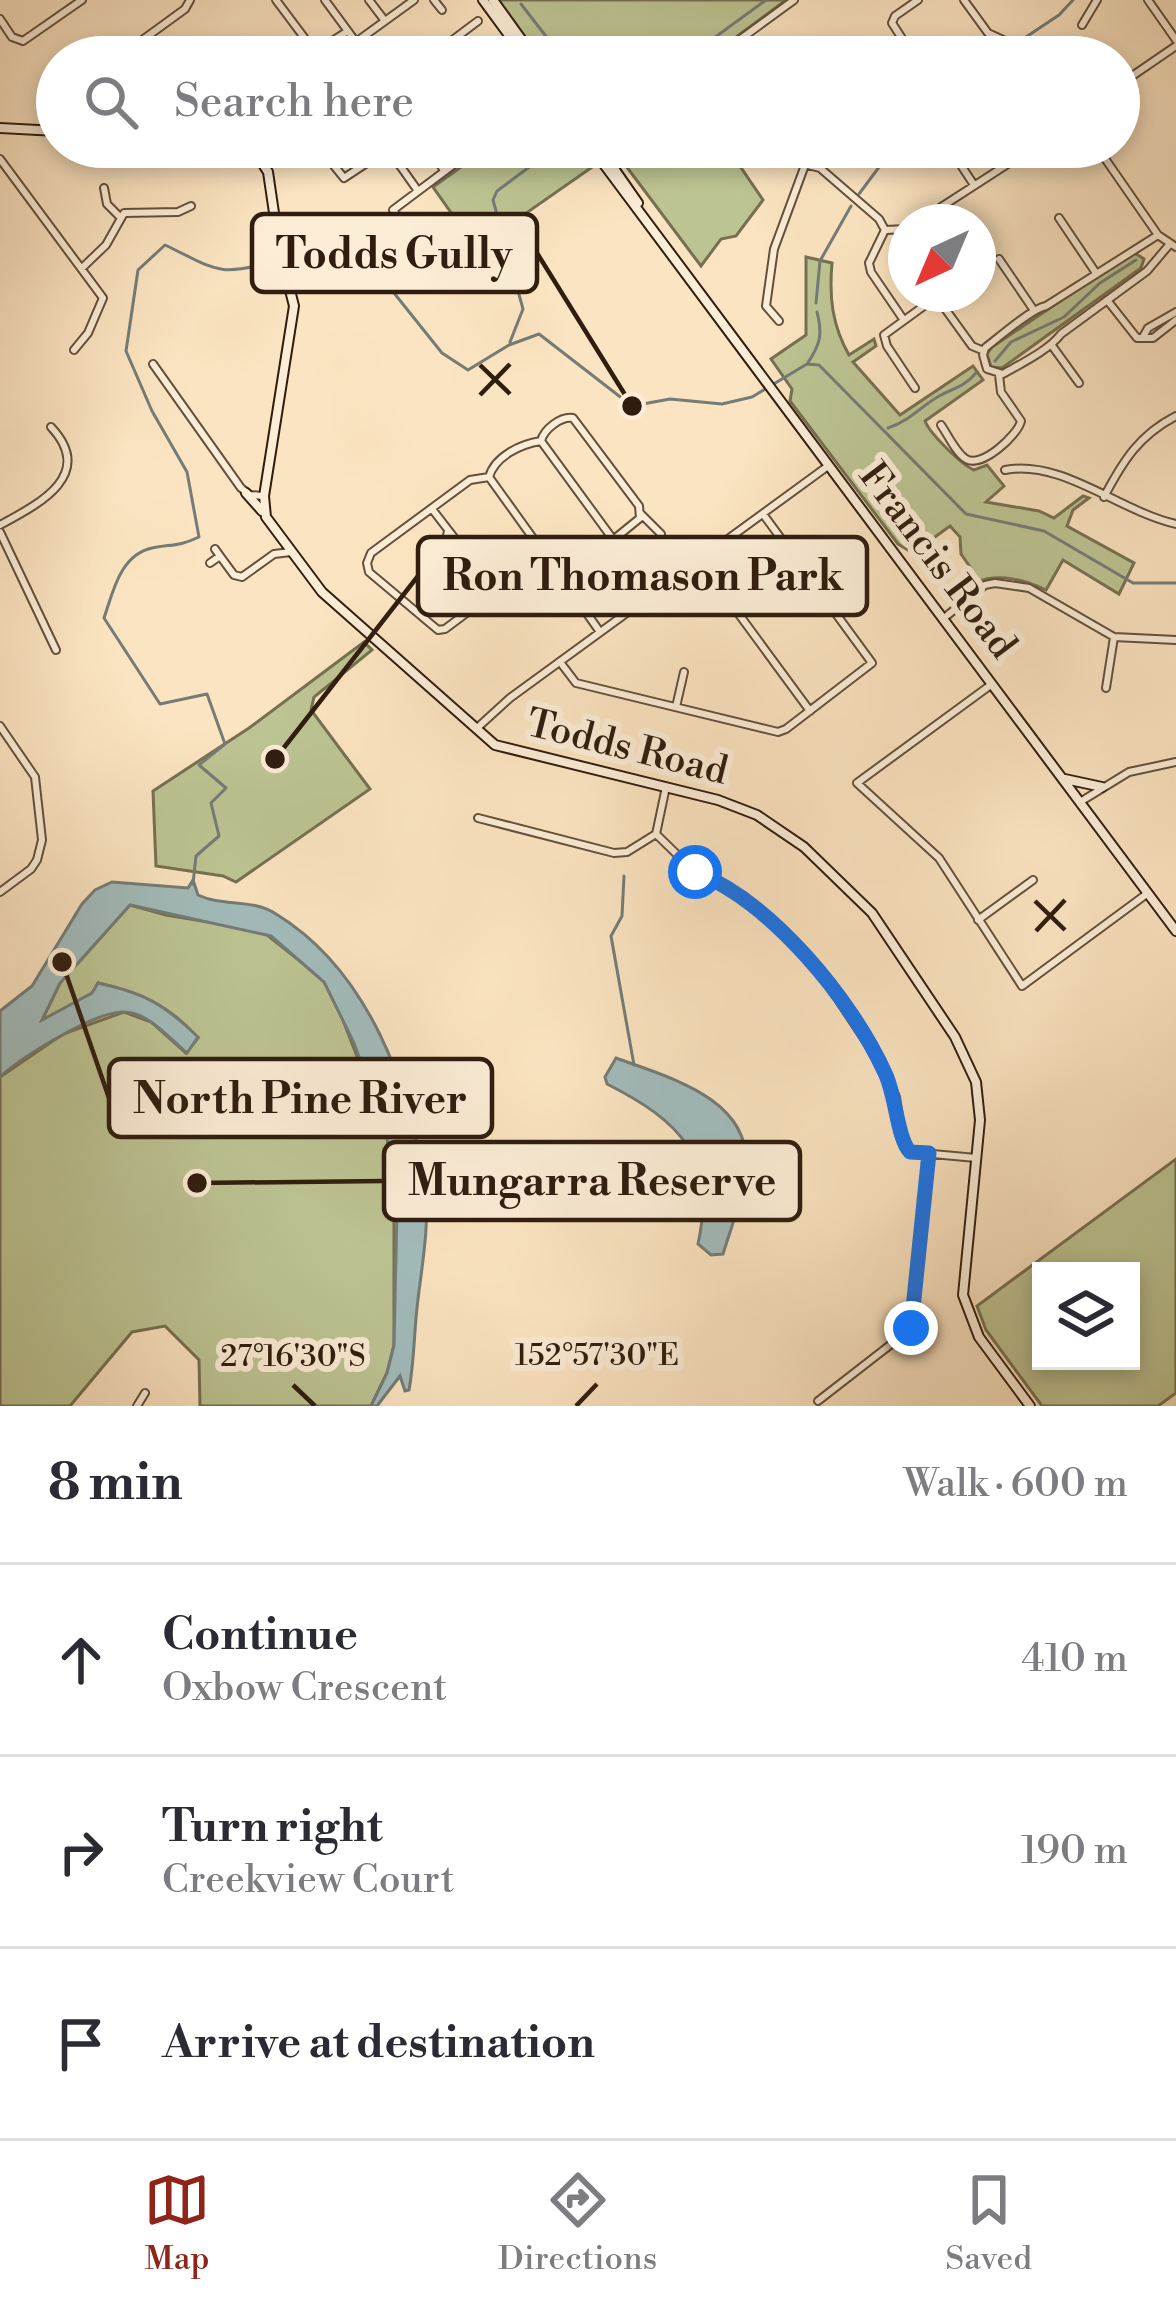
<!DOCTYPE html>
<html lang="en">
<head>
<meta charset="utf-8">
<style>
  body { margin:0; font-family:"Libre Bodoni",serif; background:#f2f2f3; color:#2b2b33 }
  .controls { position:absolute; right:36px; bottom:36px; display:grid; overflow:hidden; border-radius:0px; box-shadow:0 6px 18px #0003 }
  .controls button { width:108px; height:108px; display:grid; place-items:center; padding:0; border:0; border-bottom:3px solid #e1e1e2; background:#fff; color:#2b2b33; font:60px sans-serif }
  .compass { position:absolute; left:888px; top:204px; width:108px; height:108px; border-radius:50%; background:#fff; box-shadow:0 6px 18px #0003; rotate:224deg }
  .stop { position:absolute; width:36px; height:36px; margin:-27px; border:9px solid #1a73e8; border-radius:50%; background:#fff }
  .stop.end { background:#1a73e8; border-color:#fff; box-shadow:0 3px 12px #0008 }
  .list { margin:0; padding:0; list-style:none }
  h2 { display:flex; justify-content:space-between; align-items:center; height:156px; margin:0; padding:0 48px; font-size:51px }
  h2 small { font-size:39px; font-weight:400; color:#7c7c81 }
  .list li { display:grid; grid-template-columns:78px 1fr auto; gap:36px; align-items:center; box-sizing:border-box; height:192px; padding:0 48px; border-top:3px solid #e1e1e2 }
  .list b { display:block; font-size:45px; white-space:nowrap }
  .list p { margin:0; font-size:39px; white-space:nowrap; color:#7c7c81 }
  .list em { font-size:39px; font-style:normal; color:#7c7c81 }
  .icon { flex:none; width:66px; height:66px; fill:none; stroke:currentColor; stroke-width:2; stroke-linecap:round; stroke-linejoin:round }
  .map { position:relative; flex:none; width:1176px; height:1406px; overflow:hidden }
  .search { position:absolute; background:#fff; box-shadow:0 6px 18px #0003; left:36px; right:36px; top:36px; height:132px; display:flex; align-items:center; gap:30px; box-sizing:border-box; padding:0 42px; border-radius:66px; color:#7c7c81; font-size:45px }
  .sheet { height:732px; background:#fff }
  nav { display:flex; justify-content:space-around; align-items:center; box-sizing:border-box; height:168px; border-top:3px solid #e1e1e2; background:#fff; font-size:33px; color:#7c7c81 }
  nav a { display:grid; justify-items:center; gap:6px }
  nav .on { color:#8f2418 }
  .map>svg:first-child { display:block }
</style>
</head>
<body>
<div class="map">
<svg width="1176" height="1406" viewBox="0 0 1176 1406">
  <rect width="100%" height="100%" fill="#fbe4c1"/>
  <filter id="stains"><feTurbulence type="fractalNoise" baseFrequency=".00167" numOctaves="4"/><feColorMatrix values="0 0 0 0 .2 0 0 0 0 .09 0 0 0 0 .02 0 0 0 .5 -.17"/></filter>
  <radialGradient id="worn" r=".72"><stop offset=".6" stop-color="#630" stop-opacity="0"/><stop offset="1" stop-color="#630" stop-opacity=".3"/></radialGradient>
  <path fill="#bdc493" stroke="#767051" stroke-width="3" fill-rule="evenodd" d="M496,0h290l-77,57h-171z
    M489,147h96l13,16 -122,85 -43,-61z
    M620,147h107l36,53 -27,36 -15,3 -20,27 -81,-108z
    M1133,252l11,7 -3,9 -139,100 -11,-1 -4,-13 5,-7z
    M806,257l26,6c-3,34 0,62 17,92l25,-16 2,7 -23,16 47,53 73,-49 10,14 -58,41c5,13 37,44 49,49l13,-5 17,21 -18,16 53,9 15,7 29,-22 6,2 -16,12 -6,16 67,37 -15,31 -56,-34 -17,30c-19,-9 -46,-17 -66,-9l-19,-27 -1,-17 -10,-11 -37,27 -15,-9 -108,-143 2,-12 -21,-30 35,-24z
    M364,642l8,8 -58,47 -3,13 59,79 -134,93 -13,-6 -67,-10 -3,-75 96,-63z
    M130,905l36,10 96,16 67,53 65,168v193l-7,28 -16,33h-171l-1,-46 -34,-34 -33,6 -62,74h-70v-329l63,-43 61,-22 27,10 35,31 12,-15c-29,-33 -59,-46 -100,-55l-5,10 -52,29 19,-39z
    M1176,1159v234l-18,13h-116l-56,-76 -9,-24zM1041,1271h90v90h-90z"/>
  <path fill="#a2bcbc" stroke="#747c77" stroke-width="3" d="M193,880l5,15c25,12 53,3 78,19 92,56 135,173 149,275 5,38 -4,81 -8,119 -3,27 -3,55 -8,82l-4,1 -5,-15 -23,30h-6l16,-33 7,-28 3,-135 -11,-79 -32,-88 -30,-61 -53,-46 -141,-31 -70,78 -18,37 50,-27 6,-10c46,10 66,21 100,54l-11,16c-17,-14 -38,-40 -62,-41 -29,-2 -104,46 -125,65v-66l32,-25 50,-82 13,-14 17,-8 76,6z
    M616,1058c51,19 140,41 129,114 -3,28 -14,56 -22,82l-12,1 -13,-11c19,-87 -18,-123 -91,-160l-2,-7z"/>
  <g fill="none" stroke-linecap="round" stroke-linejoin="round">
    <path stroke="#747c77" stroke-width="3" d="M521,4l41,53
      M1026,37l33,-22 14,-15
      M688,57l78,-57
      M999,57l3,-2
      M859,194l35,-47
      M294,255l58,5 42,33 48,60 26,17 41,-25 30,-11 93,72 38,-7 52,5 30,-7 55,-33 12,1 147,149 78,17 89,52h43
      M816,303l4,-42 31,-55
      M510,342l13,-33 -30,-109 4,-9 59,-44
      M995,361l16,-19 53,-25 36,-34 36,-23
      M807,364c13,-19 16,-29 10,-52
      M888,428c22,-7 34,-23 53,-33 14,-7 24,-9 35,-22
      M624,876l-2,40 -11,20 23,129
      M193,884l3,-28 23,-20 -8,-33 15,-15 -27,-23 26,-21 -18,-50 -47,10 -56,-86c9,-26 16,-63 48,-70 19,-4 26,-1 47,-11l-12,-65 -35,-61 -26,-60 12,-81 27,-25c50,24 53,33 109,16"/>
    <defs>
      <path id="street" d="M276,0l39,52 33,-21
        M325,0l42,57
        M369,0l16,21
        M434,0l8,10
        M964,0l24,33 52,24
        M1148,0l28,40
        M0,19l12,18 11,4 59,-41
        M1082,25l15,-25
        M458,39l17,18
        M356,42l58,-42
        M119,57l66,-48 5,-9
        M430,57l48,-36
        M716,57l78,-57
        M914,57l-22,-34 3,-7 23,-16
        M1119,85l57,-39
        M319,147l25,31 44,-29
        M430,147l13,22
        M774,147l26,16 20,5 59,51 6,11
        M949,147l25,38
        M1097,147l61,88 18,12
        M389,150l29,41
        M0,159l103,139 -15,35 -14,17
        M104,188l3,16 13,13
        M1059,218l37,55
        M918,222l116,-75
        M885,230l-16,33 2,9 32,47
        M886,230l20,-1
        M1158,235l-112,71c-15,3 -47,31 -61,42l-2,7 4,14 16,5c19,-11 46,-24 58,-40l86,-63 22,-26
        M999,259l34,50
        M450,263l-27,-12 -30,-41 84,-63
        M82,268l24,-23 18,-32 54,-1 13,-6
        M1107,300l30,38h16l23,-18
        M779,321l-13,-15 8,-57 31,-84
        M1143,337l5,-9 28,-16
        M1053,347l26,36
        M153,364l88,124 9,7 13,1
        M915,388l-28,-42 -3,-11 44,-32h13l31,43 12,5
        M941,425c7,10 15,28 25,34 15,10 52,-24 55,-38l-20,-29 -2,-17
        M541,441c3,-12 20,-25 32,-23l66,88 1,12 -27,22
        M541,441l112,153
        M1005,470c57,-11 114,41 171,54
        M489,477l-19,3 -99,73 -4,10 2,9 69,58 7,-1 95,-71
        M489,477l46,64 5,17 15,10 45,64
        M489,477c6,-21 32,-33 52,-36
        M1104,497c19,-36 35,-62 72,-81
        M432,509l24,31 2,6 -5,5
        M641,514l20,20
        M0,525c39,-21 96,-50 51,-98
        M448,531l-3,14 8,6
        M0,532l56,118
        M220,556l14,19 8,2 32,-23 17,-2
        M699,560l111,151
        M210,563l10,-7 -5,-7
        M944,618l41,-33 10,-2 34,5 85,49 62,3
        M560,662l16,21 202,49 8,-3 86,-66 -109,-149
        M992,684l-135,99 82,75 83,128 126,-93
        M1106,688l8,-51
        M676,707l8,-35
        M0,726l35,51 7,63 -5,20 -6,9 -31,23
        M476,729l34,-31 318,-232
        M666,787l-10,47 39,38 50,25 69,66 69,104 13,30 7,47 8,8 65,6
        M1080,802l49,-30 47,-10
        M478,818l136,35 13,-1 29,-18
        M978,920l55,-40
        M818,1401l94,-73 17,-175
        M137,1406l8,-13"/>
      <path id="secondary" d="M483,0l42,57
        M493,0l41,57
        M0,128l57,3
        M245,147l12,8 11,17 11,75 15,59 -30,190 2,21 56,75 173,153 223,55 39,15 47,32 68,66 83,124 21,45 4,38 -17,175 16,42 51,69
        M591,147l585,784
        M599,147l39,56
        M246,493l16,18
        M1065,779l37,8"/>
    </defs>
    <use href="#street" stroke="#634f3c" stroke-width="10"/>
    <use href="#secondary" stroke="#301d0f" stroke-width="12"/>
    <use href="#street" stroke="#fcedd7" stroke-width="6"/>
    <use href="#secondary" stroke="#fcedd7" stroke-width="8"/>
  </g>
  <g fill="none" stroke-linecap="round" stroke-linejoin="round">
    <path stroke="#1a73e8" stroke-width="15" d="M695,872c76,29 157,128 190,201 11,22 12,65 25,79l19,1 -18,175"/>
  </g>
  <path fill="none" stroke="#301d0f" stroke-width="4.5" d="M480,365l30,29M480,395l30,-31M1035,901l30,29M1036,931l29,-31M293,1385l22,21M576,1406l21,-22"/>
  <g text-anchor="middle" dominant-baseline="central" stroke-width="12" stroke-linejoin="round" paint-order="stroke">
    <g font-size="39" fill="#301d0f" stroke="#fcedd7">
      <text transform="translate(937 561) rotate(53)">Francis Road</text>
      <text transform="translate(627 748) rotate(14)">Todds Road</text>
    </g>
  </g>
  <g font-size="30" text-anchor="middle" fill="#301d0f" stroke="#fcedd7" stroke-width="12" stroke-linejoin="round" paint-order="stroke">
    <text x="597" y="1365">152°57'30"E</text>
    <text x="293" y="1366">27°16'30"S</text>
  </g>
  <path fill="none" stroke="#301d0f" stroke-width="4.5" d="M632 406L537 253M275 759L418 576M62 962L109 1098M197 1183L384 1181"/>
  <g fill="#301d0f" stroke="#fcedd7" stroke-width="4.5">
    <circle cx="632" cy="406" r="12"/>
    <circle cx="275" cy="759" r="12"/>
    <circle cx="62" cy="962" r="12"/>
    <circle cx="197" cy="1183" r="12"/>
  </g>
  <g fill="#fcedd7" stroke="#301d0f" stroke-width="4.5">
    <rect x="252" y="214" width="285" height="78" rx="12"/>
    <rect x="418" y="537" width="449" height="78" rx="12"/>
    <rect x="109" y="1059" width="383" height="78" rx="12"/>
    <rect x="384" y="1142" width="416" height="78" rx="12"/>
  </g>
  <g font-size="42" text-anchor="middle" font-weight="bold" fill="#301d0f">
    <text x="394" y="268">Todds Gully</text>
    <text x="643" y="590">Ron Thomason Park</text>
    <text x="300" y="1113">North Pine River</text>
    <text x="592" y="1195">Mungarra Reserve</text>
  </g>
  <rect width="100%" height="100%" filter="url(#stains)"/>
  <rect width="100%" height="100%" fill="url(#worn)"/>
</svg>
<div class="controls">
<button><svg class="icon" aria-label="layers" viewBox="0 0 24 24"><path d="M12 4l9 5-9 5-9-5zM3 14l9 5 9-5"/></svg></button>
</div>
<svg class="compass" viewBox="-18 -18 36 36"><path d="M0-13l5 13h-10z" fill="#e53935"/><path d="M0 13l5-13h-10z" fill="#7c7c81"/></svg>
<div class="stop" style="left:695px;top:872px"></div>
<div class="stop end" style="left:911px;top:1328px"></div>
<div class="search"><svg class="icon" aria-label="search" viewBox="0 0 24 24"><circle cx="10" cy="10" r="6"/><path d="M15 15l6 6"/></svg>Search here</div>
</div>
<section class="sheet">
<h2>8 min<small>Walk · 600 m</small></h2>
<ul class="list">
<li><svg class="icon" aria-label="ahead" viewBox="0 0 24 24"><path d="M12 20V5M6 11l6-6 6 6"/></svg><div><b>Continue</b><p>Oxbow Crescent</p></div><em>410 m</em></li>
<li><svg class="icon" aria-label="right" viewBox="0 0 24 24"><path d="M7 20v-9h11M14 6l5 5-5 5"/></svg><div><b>Turn right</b><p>Creekview Court</p></div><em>190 m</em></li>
<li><svg class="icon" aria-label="arrive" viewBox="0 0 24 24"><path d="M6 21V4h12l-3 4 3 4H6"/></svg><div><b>Arrive at destination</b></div></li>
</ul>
</section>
<nav>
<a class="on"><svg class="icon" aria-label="map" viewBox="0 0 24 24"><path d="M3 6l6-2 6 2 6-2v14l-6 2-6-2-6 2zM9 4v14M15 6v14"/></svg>Map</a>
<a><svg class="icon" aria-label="directions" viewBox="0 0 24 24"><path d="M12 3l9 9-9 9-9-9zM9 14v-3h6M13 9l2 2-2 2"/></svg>Directions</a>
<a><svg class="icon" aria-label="saved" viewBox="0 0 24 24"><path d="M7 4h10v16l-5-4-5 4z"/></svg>Saved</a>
</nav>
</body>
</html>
